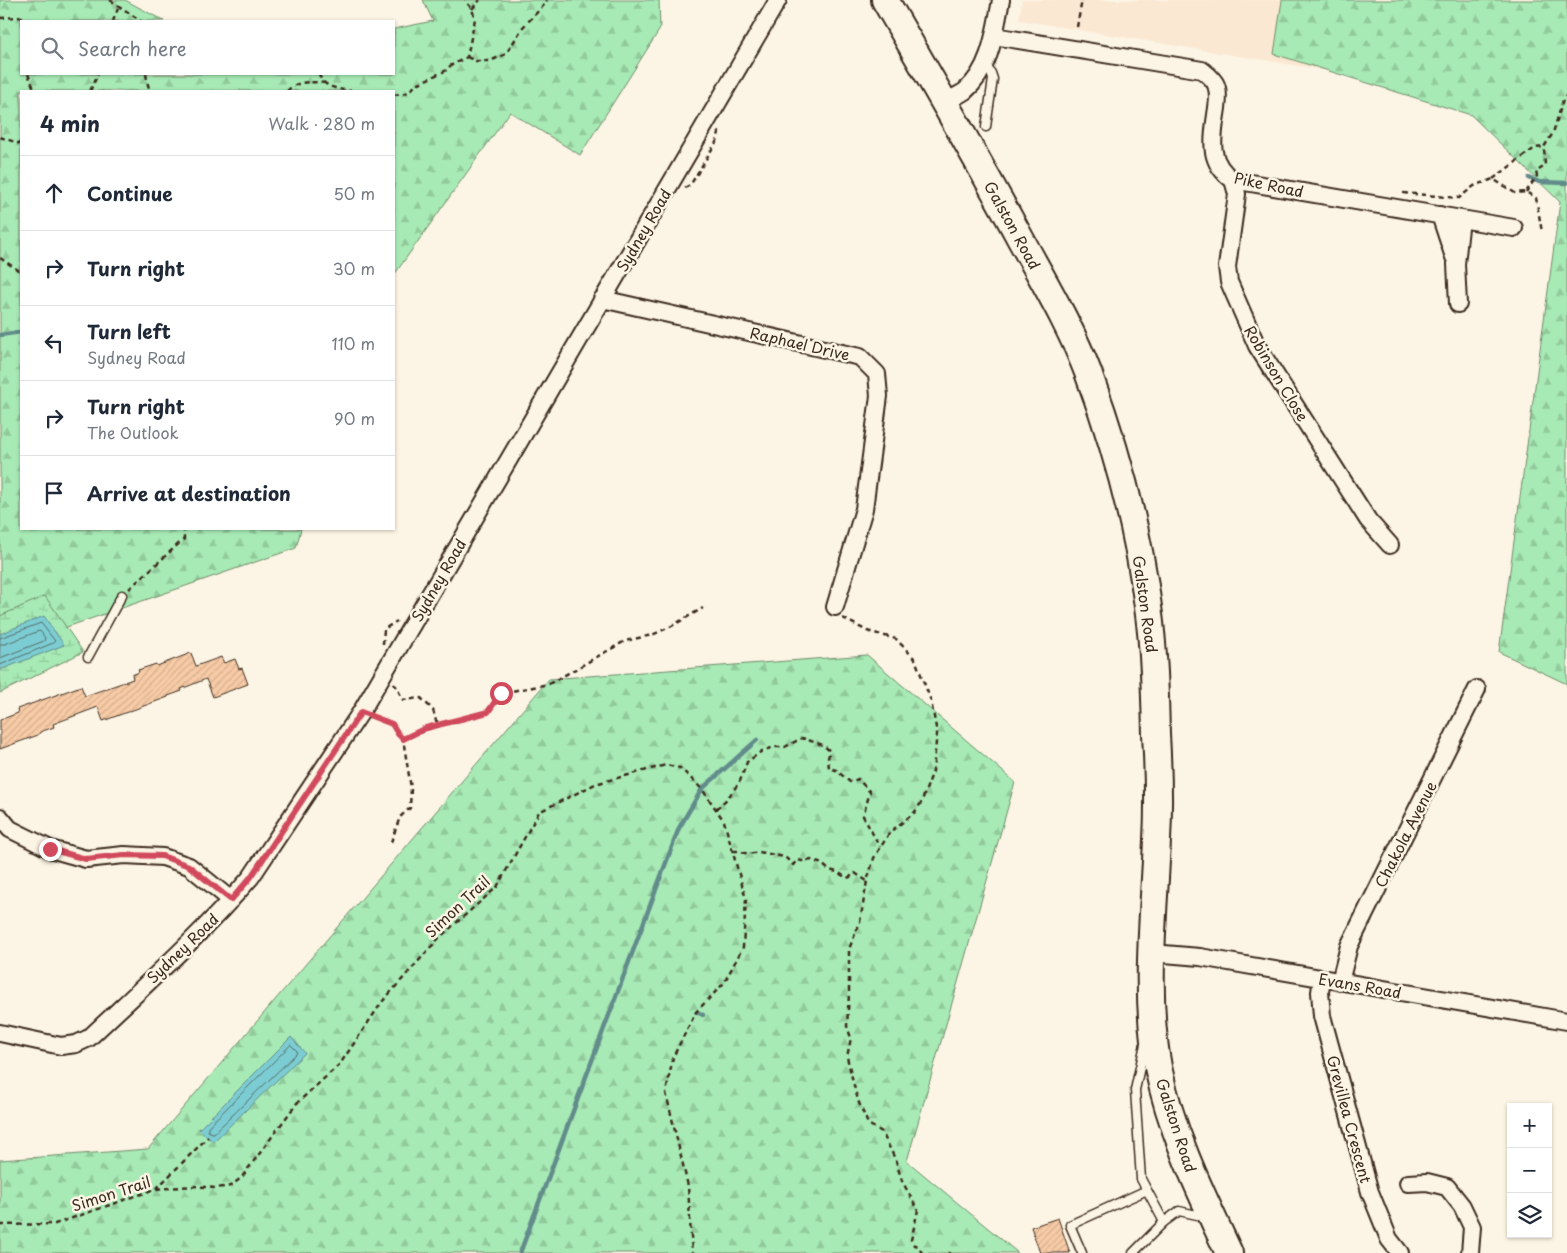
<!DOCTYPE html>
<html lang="en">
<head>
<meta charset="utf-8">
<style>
  body { margin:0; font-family:"Playpen Sans",sans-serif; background:#f2f2f3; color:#1f2937 }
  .controls { position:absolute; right:15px; bottom:15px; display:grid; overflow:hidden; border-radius:0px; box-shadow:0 1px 4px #0004 }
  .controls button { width:45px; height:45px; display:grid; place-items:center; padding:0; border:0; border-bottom:1px solid #e0e1e3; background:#fff; color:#1f2937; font:25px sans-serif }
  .stop { position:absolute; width:15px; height:15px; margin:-11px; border:4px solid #d1495b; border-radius:50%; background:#fff }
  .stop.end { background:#d1495b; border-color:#fff; box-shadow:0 1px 5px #0008 }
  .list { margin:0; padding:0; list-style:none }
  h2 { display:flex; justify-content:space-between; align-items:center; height:65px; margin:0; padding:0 20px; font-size:21px }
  h2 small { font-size:16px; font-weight:400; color:#747a83 }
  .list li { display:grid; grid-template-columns:32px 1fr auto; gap:15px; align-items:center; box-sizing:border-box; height:75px; padding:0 20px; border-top:1px solid #e0e1e3 }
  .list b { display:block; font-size:19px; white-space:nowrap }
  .list p { margin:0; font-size:16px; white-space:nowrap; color:#747a83 }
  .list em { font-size:16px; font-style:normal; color:#747a83 }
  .icon { flex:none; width:28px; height:28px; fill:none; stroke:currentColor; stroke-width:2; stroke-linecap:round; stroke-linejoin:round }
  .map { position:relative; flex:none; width:1567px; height:1253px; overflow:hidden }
  .search { position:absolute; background:#fff; box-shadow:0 1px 4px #0004; left:20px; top:20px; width:375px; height:55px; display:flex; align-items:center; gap:12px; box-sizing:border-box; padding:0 18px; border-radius:0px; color:#747a83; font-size:19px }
  .panel { position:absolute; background:#fff; box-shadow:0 1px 4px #0004; left:20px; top:90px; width:375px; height:440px; border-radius:0px }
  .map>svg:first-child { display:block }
</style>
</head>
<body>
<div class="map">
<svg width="1567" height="1253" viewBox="0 0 1567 1253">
  <defs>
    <pattern id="forest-firs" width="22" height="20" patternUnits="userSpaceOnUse" patternTransform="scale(1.25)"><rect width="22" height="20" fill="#a7eab5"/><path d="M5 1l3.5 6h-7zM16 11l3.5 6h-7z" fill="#91c99b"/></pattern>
    <pattern id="wetland-marsh" width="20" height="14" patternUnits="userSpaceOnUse" patternTransform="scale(1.25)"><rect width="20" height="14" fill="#a7eab5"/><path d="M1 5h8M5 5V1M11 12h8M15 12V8" fill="none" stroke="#91c99b"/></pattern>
    <pattern id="building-hatch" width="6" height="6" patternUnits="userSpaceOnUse" patternTransform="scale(1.25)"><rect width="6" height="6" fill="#f7cba6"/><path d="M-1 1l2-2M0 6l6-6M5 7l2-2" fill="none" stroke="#d5ae8e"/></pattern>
  </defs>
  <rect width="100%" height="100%" fill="#fcf5e5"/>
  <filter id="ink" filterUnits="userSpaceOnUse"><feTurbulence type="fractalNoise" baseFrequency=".02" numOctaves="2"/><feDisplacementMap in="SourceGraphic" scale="10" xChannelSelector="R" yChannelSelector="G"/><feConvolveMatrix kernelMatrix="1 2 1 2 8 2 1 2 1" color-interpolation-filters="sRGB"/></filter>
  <g filter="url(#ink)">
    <path fill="#fae8d2" d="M1022,0h545l-19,107 -529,-87z"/>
    <path fill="url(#forest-firs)" stroke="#718a6a" d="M0,0h125l39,21h-143v53h373v-45l39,-8 -10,-21h236l1,29 -80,126 -70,-43 -116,163v-184h-373v438h280l-5,19 -296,102z
      M1282,0h285v684l-68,-32 61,-450 -89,-87 -197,-61z
      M867,655l148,127 -108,379 111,92h-1018v-93l148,-11 401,-470z"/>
    <path fill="url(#wetland-marsh)" stroke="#718a6a" d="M45,596l38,56 -83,41v-77z"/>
    <path fill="#7ccdd3" stroke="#628c8b" d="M44,616l20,29 -64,25v-36z
      M291,1037l14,16 -92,89 -14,-13z"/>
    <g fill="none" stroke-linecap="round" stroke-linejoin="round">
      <path stroke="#556b66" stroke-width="1" d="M0,638l41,-15 14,18 -2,2 -53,22
        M0,644h5l34,-13 2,1 4,6 -1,3 -44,17
        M291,1045l6,6 -1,3 -82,79h-2l-4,-2v-4z"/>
      <path stroke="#628c8b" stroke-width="4.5" d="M1529,178l10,4 28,1
        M0,335l21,-3
        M697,1012l6,3
        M520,1253l159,-425 23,-39 55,-49"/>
    </g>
    <path fill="url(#building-hatch)" stroke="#3b2a1e" d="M191,653l5,13 25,-9 3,6 11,-4 4,10 3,-1 6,16 -35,13 -7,-18 -25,10 1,2 -14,5v1l-65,24 -5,-14 -45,17 1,3 -14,5 -2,3 -38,14v-29l18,-7 -1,-4 64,-23 4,10 48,-17 -1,-4 7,-3 -1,-2 18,-6 1,2z
      M1058,1218l12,35h-30l-9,-26z"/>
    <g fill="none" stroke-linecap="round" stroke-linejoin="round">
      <defs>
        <path id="lane" d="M985,65l6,8 2,6 -7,48
          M88,657l34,-62
          M1145,1044l-10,46 6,89 23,43 15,-11 27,6
          M1082,1253l-12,-28 77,-35
          M1133,1253l31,-31"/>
        <path id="street" d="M994,36l208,34c5,4 12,9 14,15 3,7 2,16 1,23 -4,29 -11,53 16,72l281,48
          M944,103c7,-4 15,-8 21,-12 26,-22 30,-60 36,-91
          M1233,180l4,14 -10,73 2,15 28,64 111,174 22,25
          M1440,215l14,42
          M602,299l258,58 17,17 2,22 -15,113 -29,98
          M1458,304l-2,-40 5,-45
          M0,817l10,12 40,20 36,10 38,-4 39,2 26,9 42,34
          M1152,953l48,4 367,64
          M1322,979l-2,13 2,24 48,176 19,47 11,14
          M1340,982l9,-36 128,-257
          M0,1033l61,13 15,-2 13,-6c55,-52 112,-103 162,-161l110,-165 417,-712
          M1408,1183l19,-1 20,5 15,19 10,21 -2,26"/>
        <path id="primary" d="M885,0c46,79 92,158 135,238 24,44 51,89 69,137 27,73 49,155 59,232 6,42 7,84 8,127 2,35 3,71 1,106 -3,74 -13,154 1,227 13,65 43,126 71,186"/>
      </defs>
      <use href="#lane" stroke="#3b2a1e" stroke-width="11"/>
      <use href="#street" stroke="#3b2a1e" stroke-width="20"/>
      <use href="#primary" stroke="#3b2a1e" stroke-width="30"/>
      <path stroke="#3b2a1e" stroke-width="2.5" stroke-dasharray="5 4" stroke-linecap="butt" d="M110,0l31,21
        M472,9l8,-9
        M0,18l21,-1 9,4
        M113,21l6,-15
        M1077,27l5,-27
        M467,57l9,4h14l16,-7 17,-27 22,-23 2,-4
        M28,74l7,17
        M146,74l2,11 2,6
        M319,74c4,14 20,15 32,17
        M90,91l8,-17
        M287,91c10,-11 25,-9 39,-8
        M394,95l12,-2 13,-10 28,-13 3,-4 17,-9 8,-38 -3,-10 -7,-9
        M0,137l21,7
        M1493,179l42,-31 9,-1
        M685,188l6,-4 27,-45 1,-8
        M1526,192l11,-16 -1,-4 9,-6 -1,-19 9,-14 10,-33 4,-5
        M1403,193l56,5 15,-12 19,-7 22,14 11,-1 10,6 6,34
        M0,258l21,14
        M129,589l55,-50v-10
        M843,618l24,13 29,8 19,20 16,42 6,32 -4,38 -12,32 -7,10 -24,19 -16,26 -7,23 -7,41 -11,27v45l-2,32 4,12 -4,19 7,29 5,17 9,21 14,8 14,29 6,20 16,29 -7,30 3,5 4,1 4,7
        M383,644l1,-15 13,-8
        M393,684l3,2 7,14 18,-2 12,12 3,11 9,3
        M374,717l18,7 6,10 5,5
        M716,809l12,-11 12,-17 7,-19 15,-11 12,-4h11l17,-9 21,7 7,6 -2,7 1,10 7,2 14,12 8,-3 12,13 -7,24 17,31
        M391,842l9,-25 10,-9 1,-20 -8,-49 24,-10 60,-17 14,-19 48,-9 76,-43 27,-6 18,-8 33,-19
        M733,851h6l9,3 11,-2 26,5 8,8 5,-5 4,1 9,-1 11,4 7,6 8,2 10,6 3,-1 5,-4 12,8
        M156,1189l52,-52
        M0,1225l55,-1 101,-35 38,-3 22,2 15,-2 11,-9 55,-74 43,-39 42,-62 57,-64 58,-51 42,-75 56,-28 71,-19 14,3 22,21 22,32 22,78 -3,48 -19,36 -28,29 -23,45 -7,36 22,93 4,67
        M948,1253h2"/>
      <use href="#lane" stroke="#fcf5e5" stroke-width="8"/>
      <use href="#street" stroke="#fcf5e5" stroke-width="16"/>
      <use href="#primary" stroke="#fcf5e5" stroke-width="26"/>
    </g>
  </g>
  <g fill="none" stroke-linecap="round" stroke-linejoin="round" filter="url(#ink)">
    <path stroke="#d1495b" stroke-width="6" d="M50,849l36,10 38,-4 38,1 27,10 42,34 20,-23 110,-165 31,12 6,10 5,5 23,-11 62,-16 13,-19"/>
  </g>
  <g text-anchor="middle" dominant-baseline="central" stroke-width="5" stroke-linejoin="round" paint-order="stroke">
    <g font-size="15" fill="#3b2a1e" stroke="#fcf5e5">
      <text transform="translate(1269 184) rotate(12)">Pike Road</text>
      <text transform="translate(1013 225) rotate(61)">Galston Road</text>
      <text transform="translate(643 230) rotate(-60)">Sydney Road</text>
      <text transform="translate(800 343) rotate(13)">Raphael Drive</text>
      <text transform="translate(1277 373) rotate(59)">Robinson Close</text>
      <text transform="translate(438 580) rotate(-60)">Sydney Road</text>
      <text transform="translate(1146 604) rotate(82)">Galston Road</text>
      <text transform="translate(1405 834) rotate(-63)">Chakola Avenue</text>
      <text transform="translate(457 906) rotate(-43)">Simon Trail</text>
      <text transform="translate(182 948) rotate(-44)">Sydney Road</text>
      <text transform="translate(1360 985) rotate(10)">Evans Road</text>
      <text transform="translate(1350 1119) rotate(75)">Grevillea Crescent</text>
      <text transform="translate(1177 1125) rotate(72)">Galston Road</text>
      <text transform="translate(111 1193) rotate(-18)">Simon Trail</text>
    </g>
  </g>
</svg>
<div class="controls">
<button>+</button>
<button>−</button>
<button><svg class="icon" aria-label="layers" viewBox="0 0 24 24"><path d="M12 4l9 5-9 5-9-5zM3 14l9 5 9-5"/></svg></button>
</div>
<div class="stop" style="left:501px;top:693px"></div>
<div class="stop end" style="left:50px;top:849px"></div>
<div class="search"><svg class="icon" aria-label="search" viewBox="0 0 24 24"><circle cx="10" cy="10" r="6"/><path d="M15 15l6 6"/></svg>Search here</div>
<section class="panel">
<h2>4 min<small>Walk · 280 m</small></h2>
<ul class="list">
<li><svg class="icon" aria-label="ahead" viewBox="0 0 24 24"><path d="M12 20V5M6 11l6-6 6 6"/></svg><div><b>Continue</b></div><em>50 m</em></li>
<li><svg class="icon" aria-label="right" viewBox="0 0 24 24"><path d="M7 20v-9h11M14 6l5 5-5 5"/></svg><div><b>Turn right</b></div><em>30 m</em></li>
<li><svg class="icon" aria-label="left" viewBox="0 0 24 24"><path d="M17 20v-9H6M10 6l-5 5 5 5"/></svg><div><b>Turn left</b><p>Sydney Road</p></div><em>110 m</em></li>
<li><svg class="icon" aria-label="right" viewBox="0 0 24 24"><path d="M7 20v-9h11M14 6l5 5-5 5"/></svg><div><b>Turn right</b><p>The Outlook</p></div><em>90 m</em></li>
<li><svg class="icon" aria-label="arrive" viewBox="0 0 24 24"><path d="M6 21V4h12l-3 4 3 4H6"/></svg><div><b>Arrive at destination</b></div></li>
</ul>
</section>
</div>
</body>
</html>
